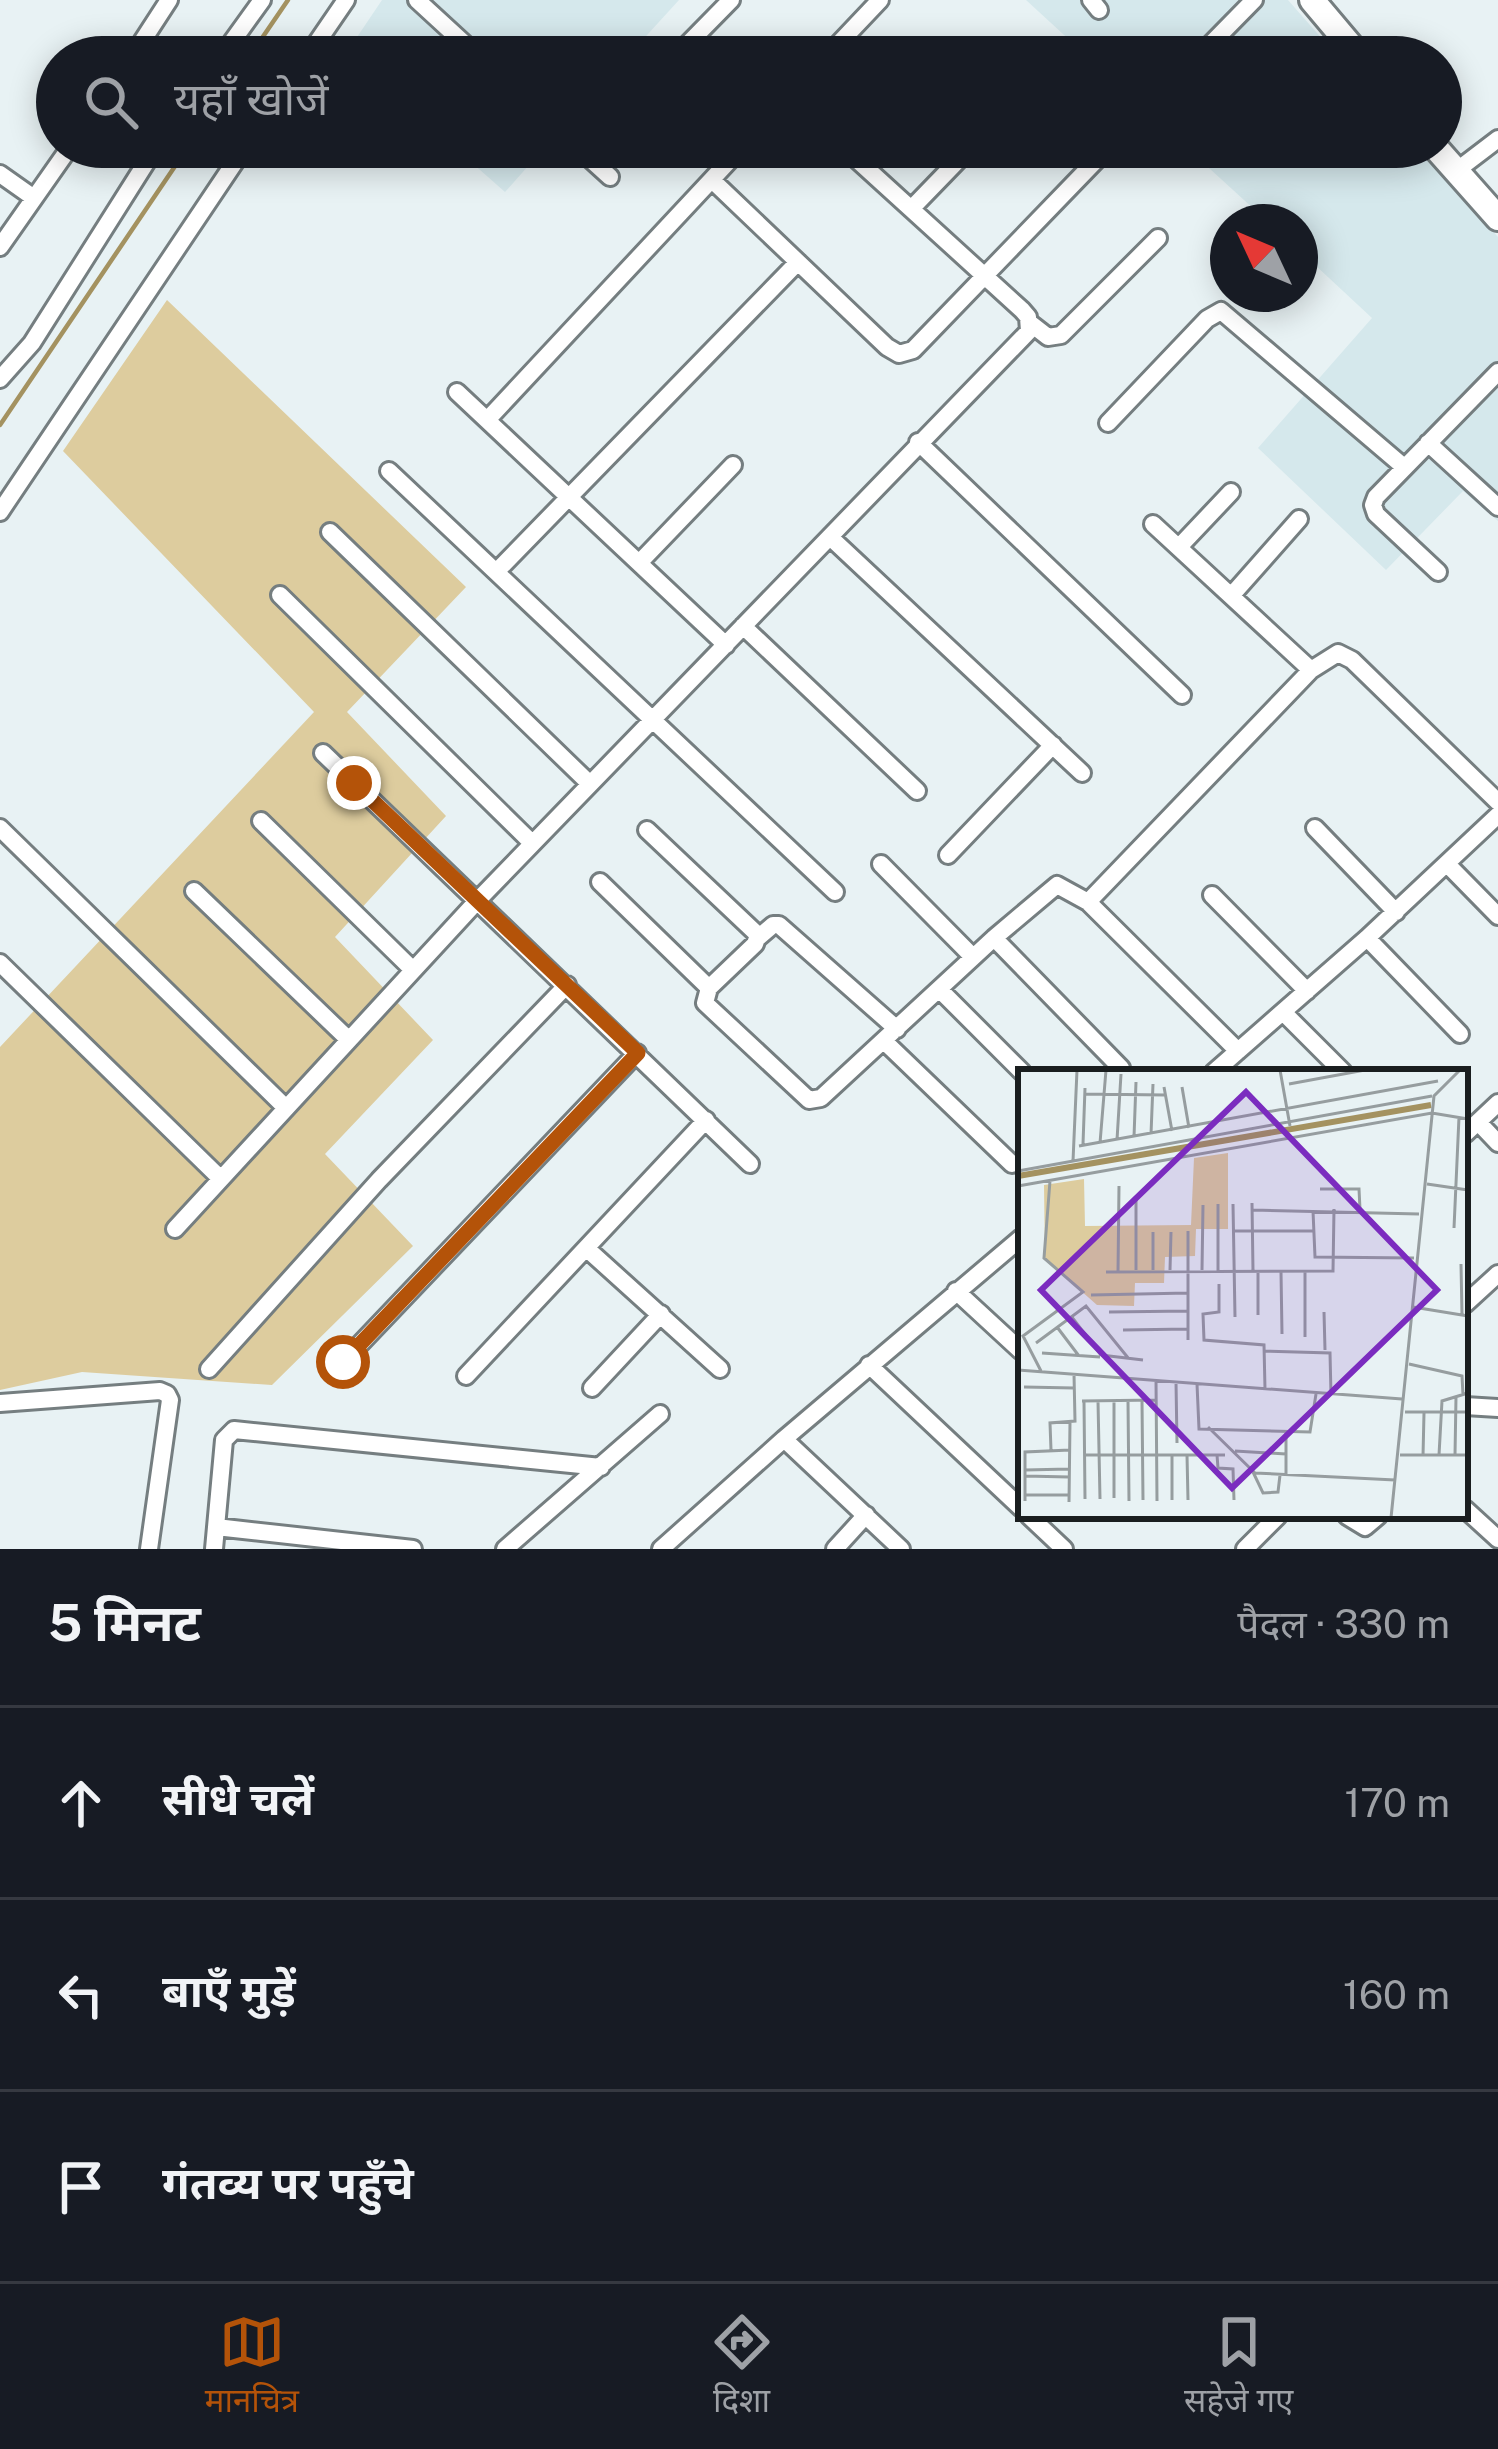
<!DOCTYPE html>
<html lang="hi">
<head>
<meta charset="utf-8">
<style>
  body { margin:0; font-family:"Public Sans","Noto Sans Devanagari",sans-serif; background:#20242c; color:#f1f3f6 }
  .compass { position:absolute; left:1210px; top:204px; width:108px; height:108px; border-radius:50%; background:#171b24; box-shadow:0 6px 30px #0003; rotate:314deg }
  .stop { position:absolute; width:36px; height:36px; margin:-27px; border:9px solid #b45309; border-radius:50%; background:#fff }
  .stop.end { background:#b45309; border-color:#fff; box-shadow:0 3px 12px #0008 }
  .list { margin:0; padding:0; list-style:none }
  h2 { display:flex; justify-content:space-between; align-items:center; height:156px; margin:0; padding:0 48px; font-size:51px }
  h2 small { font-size:39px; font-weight:400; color:#9ea1a6 }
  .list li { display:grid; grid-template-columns:78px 1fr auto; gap:36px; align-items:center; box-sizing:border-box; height:192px; padding:0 48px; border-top:3px solid #363941 }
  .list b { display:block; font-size:45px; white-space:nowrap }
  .list em { font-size:39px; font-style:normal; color:#9ea1a6 }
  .icon { flex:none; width:66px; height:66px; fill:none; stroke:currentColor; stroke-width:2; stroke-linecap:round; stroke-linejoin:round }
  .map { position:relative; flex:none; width:1498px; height:1549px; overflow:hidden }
  .search { position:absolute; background:#171b24; box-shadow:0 6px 30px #0003; left:36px; right:36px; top:36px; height:132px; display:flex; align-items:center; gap:30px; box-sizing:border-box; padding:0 42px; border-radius:66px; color:#9ea1a6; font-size:45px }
  .sheet { height:732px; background:#171b24 }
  nav { display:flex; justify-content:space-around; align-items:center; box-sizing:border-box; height:168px; border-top:3px solid #363941; background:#171b24; font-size:33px; color:#9ea1a6 }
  nav a { display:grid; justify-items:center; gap:6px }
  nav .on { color:#b45309 }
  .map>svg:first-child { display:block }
</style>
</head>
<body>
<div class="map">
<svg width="1498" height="1549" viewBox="0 0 1498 1549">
  <rect width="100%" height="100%" fill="#e8f2f4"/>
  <path fill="#d5e8ec" d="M382,0h297l-52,57h-274l-6,-5z
    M1026,0h262l50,57h-250z
    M454,147h91l-40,45z
    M1186,147h232l80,90v284l-35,-30 -77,79 -128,-122 114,-130 -72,-67v-29h-32z"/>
  <path fill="#ddcc9e" d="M167,300l299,287 -119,125 99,104 -111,121 98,103 -108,114 88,92 -141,139 -190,-13 -82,18v-343l314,-335 -251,-261z"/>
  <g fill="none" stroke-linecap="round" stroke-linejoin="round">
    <path stroke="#a49260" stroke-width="4.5" d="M249,57l39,-57
      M0,425l188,-278"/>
    <defs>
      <path id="minor" d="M417,0l62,57
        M1091,0l8,10
        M132,57l37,-57
        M221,57l41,-57
        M307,57l39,-57
        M675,57l56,-57
        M826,57l54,-57
        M1198,57l56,-57
        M577,147l33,30
        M1456,171l42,-32
        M0,174l34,24
        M712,180l175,167 12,7 14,-4 196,-203
        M911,209l60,-62
        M0,247l70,-100
        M1030,323l18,14 13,-2 97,-97
        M0,379l32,-36 124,-196
        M457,392l269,253
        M488,419l254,-272
        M1108,423l99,-104 14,-8 183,156
        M918,442l264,253
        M1428,443l70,64
        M389,471l446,421
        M0,512l245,-365
        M1153,524l158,146
        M330,532l260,252
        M830,537l252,236
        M1179,547l52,-55
        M639,563l94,-98
        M497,571l301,-309
        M1438,572l-62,-58 -3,-9 3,-8 122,-125
        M280,595l252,248
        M1231,596l68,-77
        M743,626l174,165
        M323,753l427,411
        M261,821l151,148
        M0,828l286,280
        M1315,828l81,84
        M647,830l111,105 -3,9 -46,44 -4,15 104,97 12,-2 173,-160 63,-53 31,17 150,149
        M948,855l105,-110
        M881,864l92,93
        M1448,865l50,51
        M600,882l109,106
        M194,891l154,148
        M1212,895l95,96
        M1088,902l223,-232 27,-17 14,7 146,142
        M759,937l14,-12h6l118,104
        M994,938l127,130
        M1367,938l93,96
        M0,963l221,216
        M940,990l82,82
        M1283,1012l60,60
        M884,1041l128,123
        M1214,1072l153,-134 131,-123
        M1478,1122l20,21
        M1465,1134l33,-31
        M175,1229l303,-329 551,-569 -1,-14 -6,-7 -179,-163
        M586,1248l134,121
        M956,1291l65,60
        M1465,1304l33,-30
        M343,1362l294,-309
        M869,1365l152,143
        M209,1369l170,-189 188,-195
        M466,1376l240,-256
        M592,1388l69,-74
        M0,1403l160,-12 7,3 3,6 -21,149
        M1465,1406l33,2
        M784,1439l117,110
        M1465,1509l33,30
        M1029,1516l35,33
        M1347,1516l18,11 13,-11
        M216,1527l197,22
        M214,1549l10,-109 10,-10 367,37
        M505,1549l155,-135
        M661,1549l123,-110 237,-201
        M835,1549l31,-34
        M1245,1549l33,-33"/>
      <path id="highway" d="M1312,0l48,57
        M1435,147l63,71"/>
    </defs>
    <use href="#minor" stroke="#757e80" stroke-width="22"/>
    <use href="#highway" stroke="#757e80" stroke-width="30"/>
    <use href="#minor" stroke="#fff" stroke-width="16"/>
    <use href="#highway" stroke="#fff" stroke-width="24"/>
  </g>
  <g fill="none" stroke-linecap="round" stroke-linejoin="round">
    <path stroke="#b45309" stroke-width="15" d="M343,1362l295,-309 -284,-270"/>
  </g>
  <g transform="translate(1018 1069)">
    <rect width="450" height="450" fill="#e8f2f4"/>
    <path d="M210,84v76h-32l-1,27 -30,1 -1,26h-29l-1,23 -37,-1 -52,-46 -1,-74 40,-6 1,47 106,-1 3,-67z" fill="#ddcc9e"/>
    <path fill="none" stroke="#a49260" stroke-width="6" d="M0,107l413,-71"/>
    <path fill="none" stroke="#969d9f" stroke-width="3" d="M262,1l10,56M271,15l76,-14M146,18l8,44M164,18l7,41M67,25l80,1M133,65l2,-50M116,68l2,-55M99,71l4,-66M82,74l6,-73M65,75l2,-56M61,77l359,-65M55,92l4,-91M0,102l414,-75M409,115l41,6M0,117l414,-73 36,6M302,120h39l1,20M234,134l1,68M215,135l2,113M235,141l166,4M295,142l2,46 99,1M436,159l5,-111M170,162v109M216,162h79M135,163v38M443,195l1,50M118,201v-74M152,201l1,-38M184,201l1,-65M287,201v67M200,202v-67M240,202v44M88,203l227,-1 1,-62M100,203l1,-86M263,203l1,62M201,215v28l-16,2 1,26 60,5 1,44M73,226l97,-2M395,238l55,9M91,243l79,-1M306,243l1,38M53,247l30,39M39,258l22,29M105,261l65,-1M18,274l50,-37 43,53M247,282l65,2 1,42M24,284l58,4M83,286l42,5M391,295l53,12 1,19M0,301l384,29M23,302l-18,-35 60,-44 -39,-34 6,-77M138,311l1,121M158,313l1,61M179,315l2,45 111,3 6,-38M6,318l50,1M64,332l74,-1M66,332l1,98M80,332l2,98M96,332v97M110,332l1,100M124,332l1,99M387,343h63M190,358l47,46 140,7M33,381l-1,-27 25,-2 -1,-47M217,382l51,3M66,386h141M154,386v45M169,386l1,45M199,386l1,13 15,1 1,31M382,386h68M421,386l3,-54 26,-8M437,386l1,-58M405,387l1,-43M7,401l44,-1M235,403l10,21 15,-1 2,-17M268,406v-44M7,407l44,1M7,426h44M7,432v-49l45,-2M51,433l1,-80M373,449l43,-422 26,-26"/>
    <path fill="#7b2cbf" fill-opacity="0.15" stroke="#7b2cbf" stroke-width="6" d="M228,23l191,198 -205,198 -191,-198z"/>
    <rect width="450" height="450" fill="none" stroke="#1a1e1f" stroke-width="6"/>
  </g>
</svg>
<svg class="compass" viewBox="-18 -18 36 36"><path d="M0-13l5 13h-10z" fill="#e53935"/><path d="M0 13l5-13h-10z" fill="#9ea1a6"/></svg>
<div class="stop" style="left:343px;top:1362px"></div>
<div class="stop end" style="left:354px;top:783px"></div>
<div class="search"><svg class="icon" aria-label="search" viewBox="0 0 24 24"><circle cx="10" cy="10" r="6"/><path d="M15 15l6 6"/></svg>यहाँ खोजें</div>
</div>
<section class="sheet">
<h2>5 मिनट<small>पैदल · 330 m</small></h2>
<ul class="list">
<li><svg class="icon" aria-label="ahead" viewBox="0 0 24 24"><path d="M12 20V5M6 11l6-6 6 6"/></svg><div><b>सीधे चलें</b></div><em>170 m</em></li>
<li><svg class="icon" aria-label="left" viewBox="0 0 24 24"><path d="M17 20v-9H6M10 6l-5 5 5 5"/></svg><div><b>बाएँ मुड़ें</b></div><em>160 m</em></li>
<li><svg class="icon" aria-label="arrive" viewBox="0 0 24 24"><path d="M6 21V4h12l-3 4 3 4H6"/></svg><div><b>गंतव्य पर पहुँचे</b></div></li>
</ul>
</section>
<nav>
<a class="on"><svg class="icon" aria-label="map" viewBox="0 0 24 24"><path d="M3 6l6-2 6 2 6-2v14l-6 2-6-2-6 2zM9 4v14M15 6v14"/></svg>मानचित्र</a>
<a><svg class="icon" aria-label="directions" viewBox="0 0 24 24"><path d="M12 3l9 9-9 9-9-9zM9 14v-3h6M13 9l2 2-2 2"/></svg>दिशा</a>
<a><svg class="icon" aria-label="saved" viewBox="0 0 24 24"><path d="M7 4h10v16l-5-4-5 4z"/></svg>सहेजे गए</a>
</nav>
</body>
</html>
